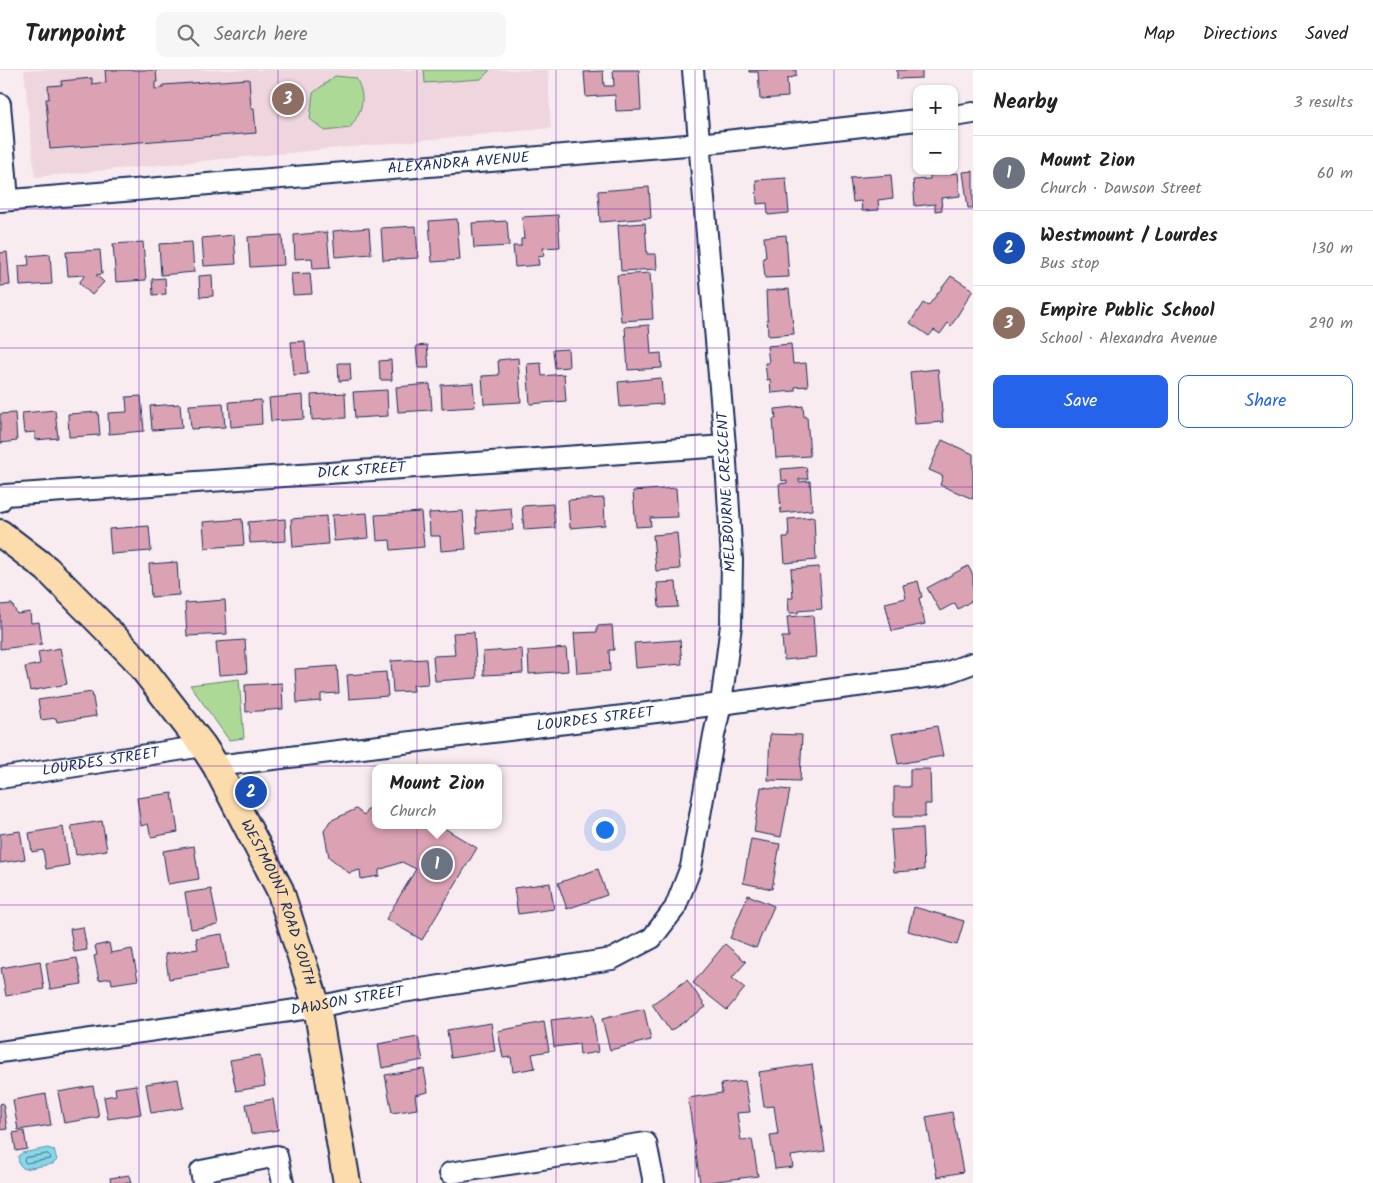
<!DOCTYPE html>
<html lang="en">
<head>
<meta charset="utf-8">
<style>
  body { margin:0; font-family:Kalam,sans-serif; background:#f6f6f6; color:#222 }
  .controls { position:absolute; right:15px; top:15px; display:grid; overflow:hidden; border-radius:10px; box-shadow:0 1px 4px #0004 }
  .controls button { width:45px; height:45px; display:grid; place-items:center; padding:0; border:0; border-bottom:1px solid #e0e0e0; background:#fff; color:#222; font:25px sans-serif }
  .you { position:absolute; left:604px; top:759px; width:18px; height:18px; margin:-12px; border:4px solid #fff; border-radius:50%; background:#1a73e8; box-shadow:0 0 0 8px #1a73e833 }
  .badge { display:grid; place-items:center; width:32px; height:32px; border-radius:50%; background:#2563eb; color:#fff; font-size:16px; font-weight:700 }
  .pin { position:absolute; translate:-50% -50%; border:2px solid #fff; box-shadow:0 1px 5px #0006 }
  .popup { position:absolute; left:372px; top:694px; width:130px; height:65px; box-sizing:border-box; display:grid; place-content:center; border-radius:10px; background:#fff; filter:drop-shadow(0 1px 4px #0005); font-size:16px; white-space:nowrap; color:#767676 }
  .popup b { font-size:19px; color:#222 }
  .popup::after { content:''; position:absolute; left:50%; top:100%; margin-left:-10px; border:10px solid transparent; border-top-color:#fff }
  .list { margin:0; padding:0; list-style:none }
  h2 { display:flex; justify-content:space-between; align-items:center; height:65px; margin:0; padding:0 20px; font-size:21px }
  h2 small { font-size:16px; font-weight:400; color:#767676 }
  .list li { display:grid; grid-template-columns:32px 1fr auto; gap:15px; align-items:center; box-sizing:border-box; height:75px; padding:0 20px; border-top:1px solid #e0e0e0 }
  .list b { display:block; font-size:19px; white-space:nowrap }
  .list p { margin:0; font-size:16px; white-space:nowrap; color:#767676 }
  .list em { font-size:16px; font-style:normal; color:#767676 }
  .actions { display:flex; gap:10px; padding:15px 20px }
  .actions a { flex:1; padding:11px 0; border:1px solid #2563eb; border-radius:10px; text-align:center; font-size:18px; color:#2563eb }
  .actions .main { background:#2563eb; color:#fff }
  .icon { flex:none; width:28px; height:28px; fill:none; stroke:currentColor; stroke-width:2; stroke-linecap:round; stroke-linejoin:round }
  .map { position:relative; flex:none; width:973px; height:1113px; overflow:hidden }
  header { display:flex; align-items:center; gap:30px; box-sizing:border-box; height:70px; padding:0 25px; background:#fff; border-bottom:1px solid #e0e0e0 }
  header strong { font-size:24px }
  nav { display:flex; gap:28px; margin-inline-start:auto; font-size:18px }
  .search { width:350px; height:45px; background:#f6f6f6; display:flex; align-items:center; gap:12px; box-sizing:border-box; padding:0 18px; border-radius:10px; color:#767676; font-size:19px }
  main { display:flex }
  aside { flex:1; background:#fff }
  .map>svg:first-child { display:block }
</style>
</head>
<body>
<header>
<strong>Turnpoint</strong>
<div class="search"><svg class="icon" aria-label="search" viewBox="0 0 24 24"><circle cx="10" cy="10" r="6"/><path d="M15 15l6 6"/></svg>Search here</div>
<nav><a>Map</a><a>Directions</a><a>Saved</a></nav>
</header>
<main>
<div class="map">
<svg width="973" height="1113" viewBox="0 0 973 1113">
  <rect width="100%" height="100%" fill="#f8ecf0"/>
  <filter id="ink" filterUnits="userSpaceOnUse"><feTurbulence type="fractalNoise" baseFrequency=".02" numOctaves="2"/><feDisplacementMap in="SourceGraphic" scale="10" xChannelSelector="R" yChannelSelector="G"/><feConvolveMatrix kernelMatrix="1 2 1 2 8 2 1 2 1" color-interpolation-filters="sRGB"/></filter>
  <g filter="url(#ink)">
    <path fill="#efd6de" d="M24,0h524l3,58 -516,49z"/>
    <path fill="#add997" stroke="#64847a" d="M424,0h66l-9,9 -56,4z
      M335,6l21,2c11,21 6,32 -6,50l-25,3 -15,-12 3,-26z
      M239,609l5,59 -15,2 -39,-55z"/>
    <path fill="#88d7e6" stroke="#5c94b0" d="M48,1078l6,2 3,10 -4,4 -29,5 -5,-5 -1,-8 4,-3z"/>
    <g fill="none" stroke-linecap="round" stroke-linejoin="round">
      <path stroke="#477294" stroke-width="1" d="M48,1084l3,3 -1,2 -24,4 -2,-2 1,-3z"/>
    </g>
    <path fill="#dba2b4" stroke="#1b2f5e" d="M105,0h51l1,12h-2v7l8,-1v-3l86,-6 2,29h3l2,25 -206,16 -4,-50h3l-1,-13 14,-1 -1,-4 31,-3v6l14,-2z
      M613,0h26l2,40 -25,1 -1,-16 -29,2 -2,-25 19,-1 1,15h10z
      M749,0h47v6l-9,3 1,18 -28,2 -2,-27h-9z
      M897,0h25v8l-25,1z
      M973,101v37h-5l-5,-36z
      M958,103l2,23 -19,2 1,12 -7,1v-7l-20,2 -2,-26 17,-1v-4z
      M891,105l2,23 -15,2 1,10 -17,1 -1,-10 -8,1 -3,-24z
      M786,108l3,35 -21,2 -1,-12 -10,1 -1,-24z
      M649,117l2,31 -51,4 -2,-31z
      M558,145l2,32 -17,1 1,8 -6,1 1,8 -24,2 -2,-21h8v-7h3l-2,-22z
      M457,149l3,41 -28,2 -3,-41z
      M507,151l2,25 -35,2 -2,-25z
      M645,153l2,31h9l1,15 -36,2 -3,-46z
      M416,156l2,32 -35,2 -2,-32z
      M369,158l2,26 -36,3 -2,-26z
      M327,162l3,36 -17,1 -1,-11 -17,1 -1,-24z
      M234,165l2,29 -32,2 -2,-28z
      M282,165l2,30 -34,2 -2,-30z
      M786,165l3,42 -24,1 -2,-20 3,-1 -2,-20z
      M143,172l3,38 -30,2 -3,-38z
      M192,172l2,30 -33,3 -2,-31z
      M100,180l2,24 -6,1 8,7 -12,13 -13,-12 6,-8 -17,1 -2,-24z
      M7,182l3,33 -10,1v-33z
      M50,184l2,30 -32,2 -1,-20 10,-1 -1,-9z
      M310,203l2,21 -19,1 -2,-21z
      M650,203l3,46 -32,2 -4,-46z
      M212,205l1,21 -13,1 -1,-21z
      M951,206l22,14 -22,36 -3,-3 -8,11 -6,-4 -5,6 -19,-13 13,-20 5,3z
      M165,208l1,16 -13,1 -1,-16z
      M789,219l5,45 -26,2 -2,-45z
      M649,255l2,29 10,-1 1,15 -34,2 -3,-43z
      M305,271l3,33 -14,1 -3,-33z
      M791,274l2,20 13,-1 2,23 -13,1v4l-24,2 -1,-14 -3,1 -2,-17h4l-2,-17z
      M427,275l2,23h-11l-2,-22z
      M568,279l1,18 -14,1 -2,-18z
      M518,288l3,44 -37,2 -2,-28 17,-1 -1,-15z
      M391,290l1,20h-12l-1,-19z
      M338,293h12l1,17 -12,1z
      M541,293l1,13 22,-2 2,27 -36,3 -3,-40z
      M938,299l5,53 -28,2 -5,-52z
      M661,308l2,26 -43,3 -2,-25z
      M473,313l2,24 -33,2 -1,-24z
      M430,314l2,26 -34,2 -2,-25z
      M387,320l1,26 -33,2 -2,-26z
      M345,323l1,25 -34,2 -1,-25z
      M303,325l1,24 -33,2 -2,-23z
      M141,326l3,35 -35,3 -1,-21 19,-1 -1,-15z
      M261,330l1,24 -31,3 -2,-25z
      M223,333l2,24 -34,2 -2,-24z
      M180,334l2,24 -30,2 -2,-24z
      M803,336l1,11h3l3,39 -34,2 -3,-39h3l-1,-10z
      M55,340l3,28 -23,2v-8l-11,1 -2,-20z
      M98,342l2,23 -31,2 -1,-23z
      M15,343l2,28 -17,2v-29z
      M942,370l31,14v45l-33,-14 3,-9 -14,-6z
      M806,397l2,12h-9v3l11,-1 2,29 -31,3 -2,-29 8,-1v-3l-5,1 -1,-12z
      M676,418l2,29 -28,1 1,8 -15,1 -3,-36z
      M604,428l1,27 -35,3 -2,-28z
      M553,434l2,24 -31,2 -2,-24z
      M511,438l2,22 -36,3 -1,-22z
      M463,441l3,38 -25,2 -1,-15h-10l-1,-23z
      M421,442l3,35 -33,3 -1,-10 -13,1 -2,-26z
      M367,443l2,25 -35,3 -2,-26z
      M326,446l2,28 -35,3 -2,-28z
      M814,447l2,43 -31,3 -2,-26h6l-1,-18z
      M242,449l2,26 -39,3 -2,-26z
      M285,449l1,22 -36,2 -2,-21z
      M149,456l2,25 -40,3 -2,-25z
      M677,463l3,36 -24,2 -3,-36z
      M177,492l2,33 -28,2 -2,-33z
      M968,496l5,9v25l-15,9 -3,-6 -15,8 -13,-23z
      M819,497l3,42 -24,2v2h-9l-1,-15h5l-2,-29z
      M918,511l4,16 -3,1 6,26 -33,7 -7,-28 21,-5 -3,-13z
      M676,512l2,25 -19,1 -2,-25z
      M225,530l2,34 -40,2 -2,-33z
      M12,534l5,10 13,-2 1,11 8,-1 3,22 -42,5v-44z
      M813,545l3,42 -32,3 -2,-23h7l-2,-20z
      M612,555l2,25h-5l1,21 -33,2 -3,-40 23,-1v-6z
      M474,562l3,46 -42,3 -2,-25 22,-1 -2,-22z
      M245,570l2,33 -28,2 -3,-33z
      M680,570l2,24 -46,4 -2,-25z
      M60,578l7,36 -37,7 -5,-24 15,-3 -2,-12z
      M566,578l2,23 -39,3 -1,-23z
      M522,579l1,24 -39,2 -1,-23z
      M426,589l2,25 -15,1 1,6 -21,1 -2,-31z
      M337,596l2,27 -18,1v7l-24,2 -2,-34z
      M386,602l2,24 -39,3 -2,-24z
      M282,613l1,26 -37,3 -1,-27z
      M92,622l4,24 -39,6 -1,-4 -15,2 -3,-20z
      M937,656l6,30 -45,8 -6,-30z
      M770,664l32,1 -2,46 -32,-1z
      M910,699h20l1,35h-6v13h-31v-30h16z
      M761,717l29,3 -9,47 -27,-5z
      M172,723l6,39 -27,5 -3,-13 -7,2 -4,-28z
      M376,727v28h63l38,23 -55,92 -36,-21 30,-50 -14,-7 -23,8v6l-18,3 -1,-9 -11,3 -20,-16 -5,-26 6,-10 26,-12 8,6z
      M102,751l5,29 -31,5 -5,-29z
      M63,757l6,38 -23,4 -3,-19 -11,2 -3,-19z
      M922,758l2,42 -30,2 -3,-42z
      M20,761l5,28 -25,4v-29z
      M751,769l29,5 -8,45 -29,-6z
      M194,776l5,33 -31,5 -5,-33z
      M598,799l9,26 -40,14 -9,-26z
      M550,813l4,26 -36,5 -4,-26z
      M211,819l7,36 -27,4 -6,-36z
      M748,825l26,11 -18,42 -26,-10z
      M914,837l50,14 -7,24 -49,-14z
      M83,857l4,23 -13,2 -4,-23z
      M222,864l6,35 -59,10 -4,-25 33,-5 -2,-11z
      M109,873l2,10 21,-4 6,31 -26,4 -1,-6 -12,2 -5,-24 3,-1 -2,-9z
      M725,874l21,18 -14,16 13,10 -18,22 -34,-27z
      M77,888l5,26 -32,5 -4,-26z
      M40,891l4,28 -38,7 -5,-28z
      M687,910l19,27 -36,24 -18,-27z
      M644,939l7,31 -41,10 -8,-31z
      M593,945l5,37 -18,3 -1,-11 -25,3 -3,-27z
      M544,952l5,29 -17,3 3,14 -22,4 -2,-15 -8,1 -5,-27z
      M491,953l4,28 -44,7 -4,-28z
      M418,967l5,23 -41,8 -4,-24z
      M260,985l5,31 -29,5 -6,-31z
      M812,994l13,87 -34,5 2,11 -18,2 -5,-34 8,-1 -4,-28 -10,1 -5,-35z
      M424,999l4,23 -13,3 2,14 -25,4 -7,-38z
      M178,1009l5,29 -32,5 -5,-29z
      M745,1011l5,31 -13,1 4,27 11,-1 6,37 -58,7 -12,-85 34,-5 -1,-9z
      M136,1015l5,29 -33,5 -4,-22 12,-2 -1,-7z
      M93,1016l6,31 -35,6 -6,-31z
      M46,1024l5,31 -33,5 -5,-30z
      M273,1029l5,31 -27,4 -5,-30z
      M3,1033l4,26 -7,1v-26z
      M952,1042l11,60 -26,5 -11,-60z
      M24,1061l3,18 -11,2 -3,-18z
      M129,1105l2,8h-20l-1,-5z"/>
    <g fill="none" stroke-linecap="round" stroke-linejoin="round">
      <defs>
        <g id="minor">
          <path d="M0,34l8,96"/>
          <path d="M954,46l19,-3"/>
          <path id="s1" d="M0,131l699,-57 218,-24"/>
          <path id="s2" d="M0,431l5,-6 720,-49"/>
          <path id="s3" d="M216,696l505,-62 219,-29 33,-12"/>
          <path id="s4" d="M0,708l203,-32"/>
          <path id="s5" d="M0,982l317,-45 28,-6 267,-42 40,-21 23,-30 16,-41 23,-132 7,-31 10,-79 1,-65 -7,-114 -32,-376"/>
          <path d="M450,1103l196,-30 8,40"/>
          <path d="M203,1113l-2,-12 76,-15 6,27"/>
        </g>
        <g id="major">
          <path id="s6" d="M0,463l47,36 87,88 69,89 13,20 64,124 37,117 30,176"/>
        </g>
      </defs>
      <use href="#minor" stroke="#1b2f5e" stroke-width="24"/>
      <use href="#major" stroke="#1b2f5e" stroke-width="30"/>
      <use href="#minor" stroke="#fff" stroke-width="20"/>
      <use href="#major" stroke="#fcdcac" stroke-width="26"/>
    </g>
  </g>
  <path fill="none" stroke="#7b2cbf" stroke-width="1" stroke-opacity="0.55" d="M139,0v1113M278,0v1113M417,0v1113M556,0v1113M695,0v1113M834,0v1113M0,139h973M0,278h973M0,417h973M0,556h973M0,696h973M0,835h973M0,974h973"/>
  <g text-anchor="middle" dominant-baseline="central" stroke-width="4.5" stroke-linejoin="round" paint-order="stroke">
    <g font-size="15" fill="#1b2f5e" stroke="#fff">
      <text stroke="none"><textPath href="#s1" startOffset="460">ALEXANDRA AVENUE</textPath></text>
      <text stroke="none"><textPath href="#s2" startOffset="365">DICK STREET</textPath></text>
      <text transform="translate(727 422) rotate(-93)">MELBOURNE CRESCENT</text>
      <text stroke="none"><textPath href="#s3" startOffset="382">LOURDES STREET</textPath></text>
      <text stroke="none"><textPath href="#s4" startOffset="102">LOURDES STREET</textPath></text>
      <text stroke="none"><textPath href="#s6" startOffset="470">WESTMOUNT ROAD SOUTH</textPath></text>
      <text stroke="none"><textPath href="#s5" startOffset="351">DAWSON STREET</textPath></text>
    </g>
  </g>
</svg>
<div class="controls">
<button>+</button>
<button>−</button>
</div>
<div class="you"></div>
<div class="pin badge" style="left:437px;top:794px;background:#6b7280">1</div>
<div class="popup"><b>Mount Zion</b>Church</div>
<div class="pin badge" style="left:251px;top:722px;background:#1a4fb4">2</div>
<div class="pin badge" style="left:288px;top:29px;background:#8d6e63">3</div>
</div>
<aside>
<h2>Nearby<small>3 results</small></h2>
<ul class="list">
<li><span class="badge" style="background:#6b7280">1</span><div><b>Mount Zion</b><p>Church · Dawson Street</p></div><em>60 m</em></li>
<li><span class="badge" style="background:#1a4fb4">2</span><div><b>Westmount / Lourdes</b><p>Bus stop</p></div><em>130 m</em></li>
<li><span class="badge" style="background:#8d6e63">3</span><div><b>Empire Public School</b><p>School · Alexandra Avenue</p></div><em>290 m</em></li>
</ul>
<div class="actions"><a class="main">Save</a><a>Share</a></div>
</aside>
</main>
</body>
</html>
